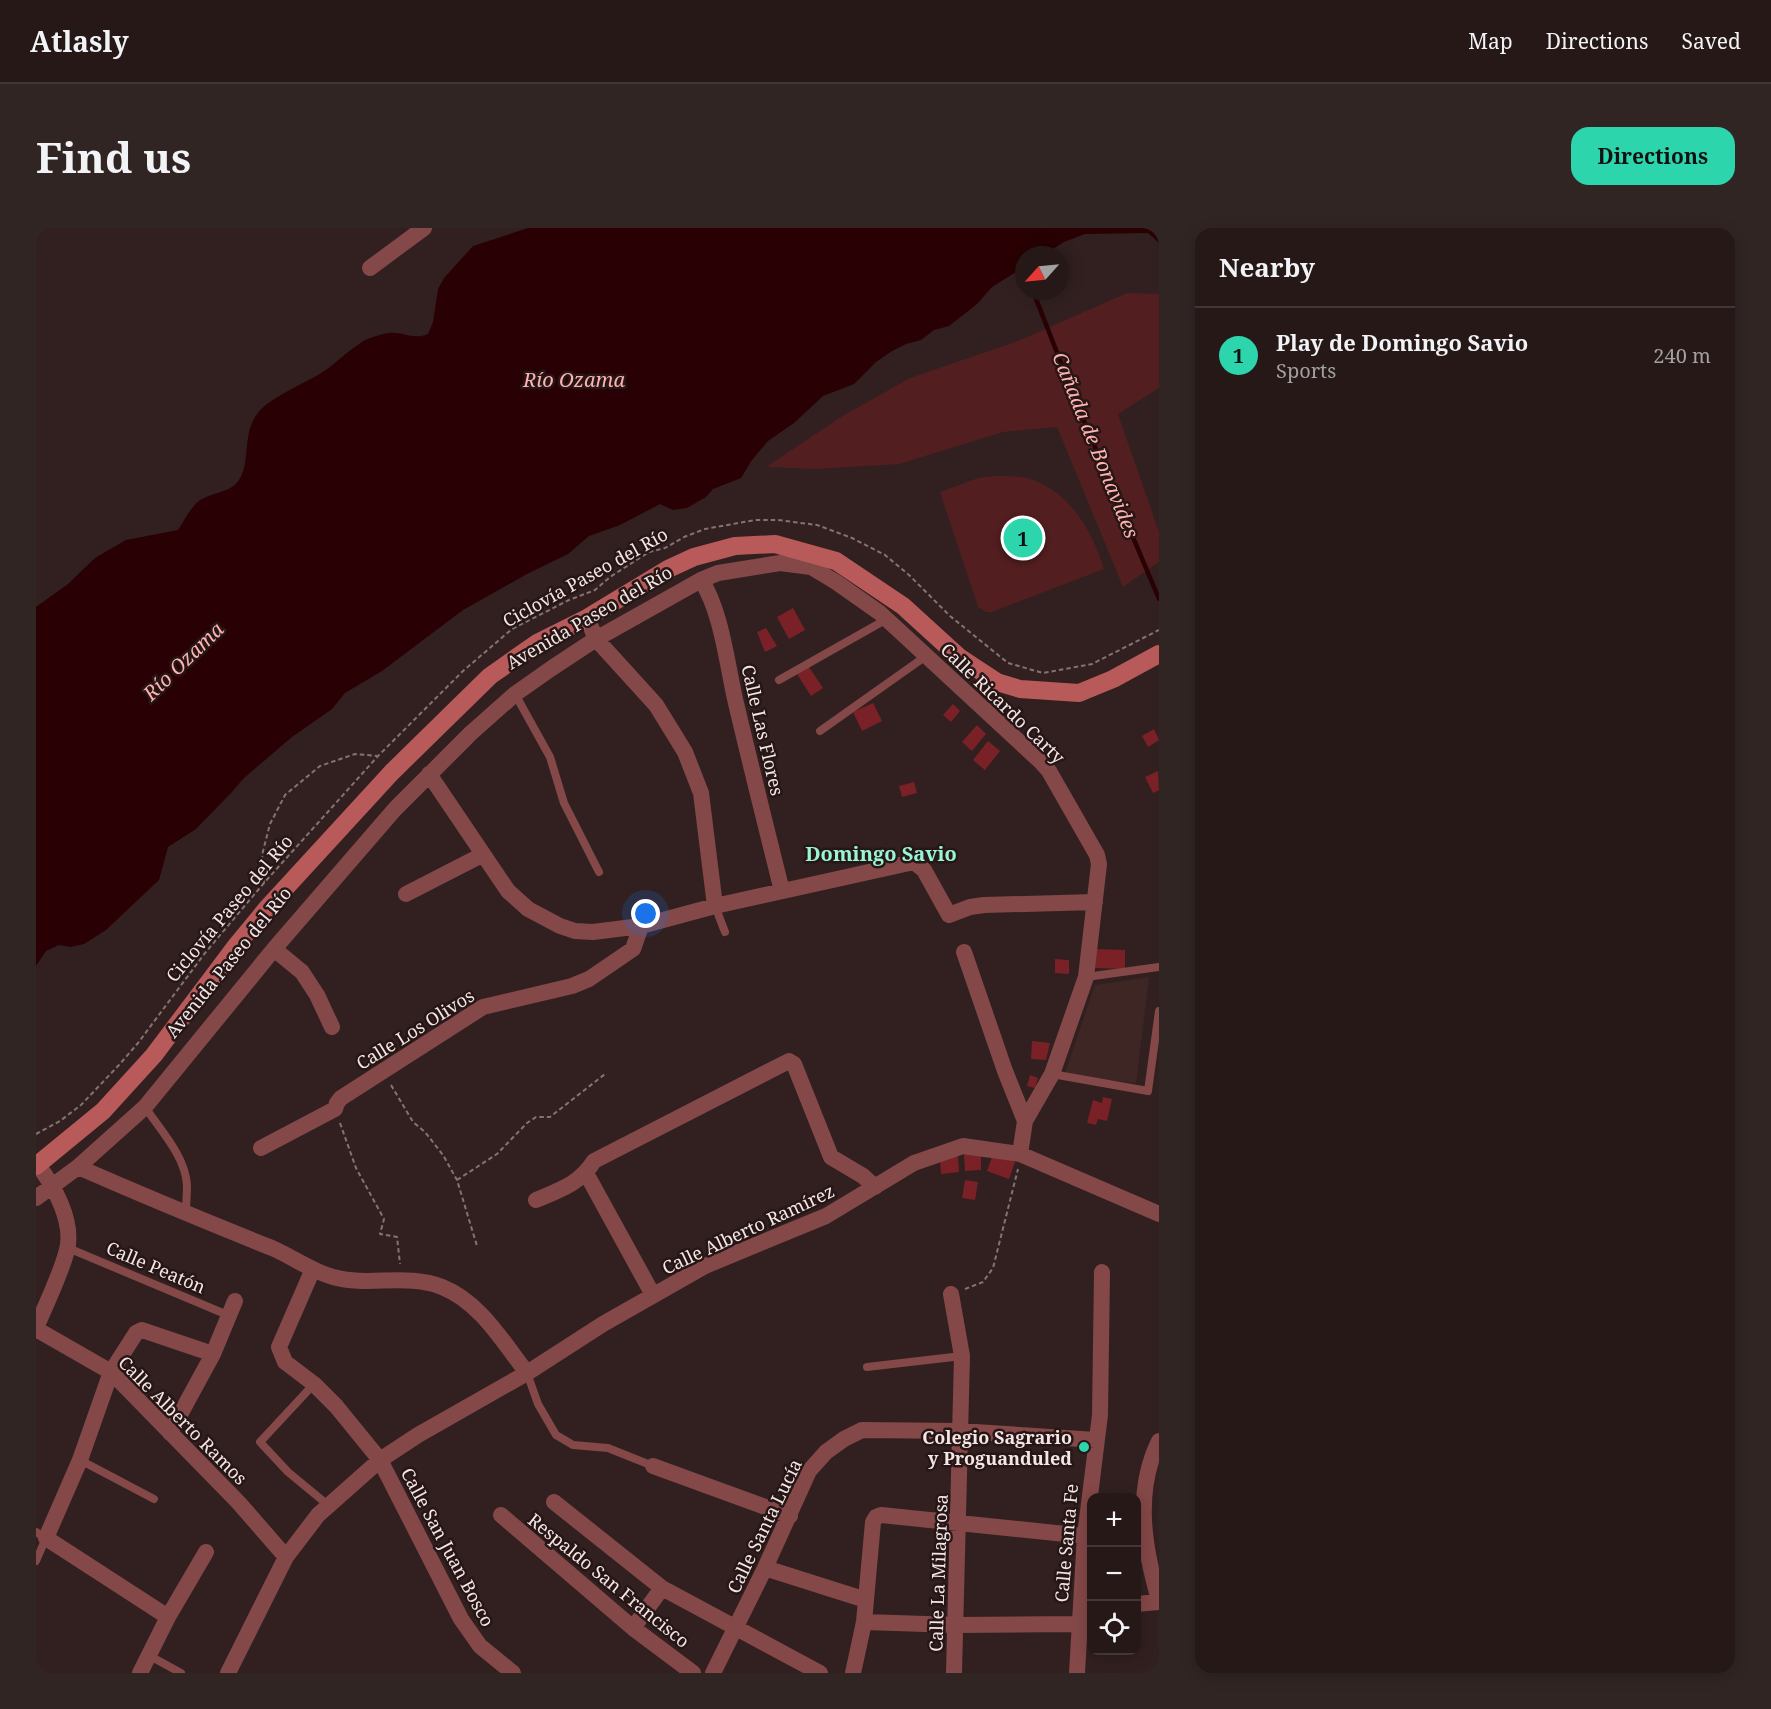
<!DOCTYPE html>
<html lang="en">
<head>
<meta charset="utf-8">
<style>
  body { margin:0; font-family:"Noto Serif",serif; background:#312524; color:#f1f3f6 }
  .controls { position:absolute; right:18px; bottom:18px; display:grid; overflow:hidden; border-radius:12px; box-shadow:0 3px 15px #0003 }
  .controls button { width:54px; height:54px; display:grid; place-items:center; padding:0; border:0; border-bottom:2px solid #423736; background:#251817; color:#f1f3f6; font:30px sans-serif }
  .compass { position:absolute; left:979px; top:18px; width:54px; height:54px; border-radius:50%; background:#251817; box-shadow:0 3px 15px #0003; rotate:243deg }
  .you { position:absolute; left:610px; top:686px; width:21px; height:21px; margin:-15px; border:4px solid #fff; border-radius:50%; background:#1a73e8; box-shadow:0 0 0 9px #1a73e833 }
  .badge { display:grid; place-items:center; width:39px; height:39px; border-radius:50%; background:#2cd5ab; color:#111; font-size:20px; font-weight:700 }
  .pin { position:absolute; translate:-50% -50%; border:3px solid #fff; box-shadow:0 2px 6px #0006 }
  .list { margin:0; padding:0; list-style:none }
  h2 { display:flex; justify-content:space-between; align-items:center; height:78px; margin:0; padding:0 24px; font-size:26px }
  h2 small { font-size:20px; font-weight:400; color:#a3a0a1 }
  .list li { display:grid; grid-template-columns:39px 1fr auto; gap:18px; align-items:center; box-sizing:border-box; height:96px; padding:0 24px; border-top:2px solid #423736 }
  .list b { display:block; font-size:22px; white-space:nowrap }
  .list p { margin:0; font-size:20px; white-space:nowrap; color:#a3a0a1 }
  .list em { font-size:20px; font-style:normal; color:#a3a0a1 }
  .icon { flex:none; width:33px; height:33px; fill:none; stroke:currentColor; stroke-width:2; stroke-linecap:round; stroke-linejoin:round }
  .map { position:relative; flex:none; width:1123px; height:1445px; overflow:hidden; border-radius:18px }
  header { display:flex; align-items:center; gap:36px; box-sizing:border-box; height:84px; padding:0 30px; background:#251817; border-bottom:2px solid #423736 }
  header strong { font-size:28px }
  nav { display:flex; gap:33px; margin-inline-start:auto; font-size:21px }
  .intro { display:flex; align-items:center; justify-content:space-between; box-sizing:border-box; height:144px; padding:0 36px }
  h1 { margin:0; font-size:42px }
  .button { padding:15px 27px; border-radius:18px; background:#2cd5ab; color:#111; font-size:21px; font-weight:700 }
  main { display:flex; gap:36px; padding:0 36px }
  aside { flex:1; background:#251817; border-radius:18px; box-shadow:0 3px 15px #0003 }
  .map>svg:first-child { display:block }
</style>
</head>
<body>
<header>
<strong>Atlasly</strong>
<nav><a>Map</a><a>Directions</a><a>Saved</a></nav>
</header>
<div class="intro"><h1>Find us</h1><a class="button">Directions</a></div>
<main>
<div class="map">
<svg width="1123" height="1445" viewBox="0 0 1123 1445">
  <rect width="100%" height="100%" fill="#31201f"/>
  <path fill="#3e2625" d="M1113,749l-13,106 -72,-7 31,-91z"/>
  <path fill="#521e20" d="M1091,65l32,1v94l-41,26 41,118v30l-36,25 -66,-160 -54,5 -104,32 -83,5 -50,-2 75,-50 69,-39 108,-37z
    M960,248c12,0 26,0 37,4 38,13 60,53 71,89l-112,43h-6l-8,-5 -38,-115 38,-14z"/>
  <path fill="#290003" d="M492,0h631v15l-11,-10 -63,1 -21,8 -21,13h-19v12l-32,20 -15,17 -28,22 -15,4 -13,10 -15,4 -14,7 -16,11 -22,22 -31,12 -29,27 -26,18 -16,19 -11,18 -28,11 -7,8 -19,11 -14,2 -13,-6 -40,21 -31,11 -21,18 -41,20 -64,36 -81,61 -37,22 -13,16 -40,28 -48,41 -13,15 -35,36 -28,18 -9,33 -53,50 -22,14 -13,3 -12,-2 -13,6 -10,15v-359l32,-23 27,-26 31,-18 52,-10c7,-10 14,-27 26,-32 12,-6 27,-6 35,-18 12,-19 3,-46 18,-66 11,-16 51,-32 69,-44 12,-9 23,-20 36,-28 6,-4 15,-6 21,-8 17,-5 29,7 45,0l5,-12 5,-33 6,-11 29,-32z"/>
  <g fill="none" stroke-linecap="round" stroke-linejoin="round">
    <path stroke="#290003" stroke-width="4.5" d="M997,63l46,118 80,190"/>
  </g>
  <path fill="#792127" d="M757,380l12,22 -16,9 -12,-22z
    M730,400l11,18 -12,6 -8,-20z
    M773,439l14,21 -12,8 -14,-22z
    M837,475l9,18 -20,10 -9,-19z
    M917,476l7,7 -9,11 -8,-7z
    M941,497l9,9 -14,17 -10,-9z
    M1118,501l5,11 -11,7 -6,-11z
    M952,513l12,10 -15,19 -12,-10z
    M1122,543l1,19 -6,3 -8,-16z
    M878,554l3,11 -15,4 -3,-11z
    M1060,721l29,1v19l-30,-1z
    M1019,731l14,1v14l-14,-1z
    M996,813l18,2 -4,17 -15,-1z
    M994,847l8,3 -3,10 -8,-2z
    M1067,869l9,2 -5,22 -9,-2 -2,6 -9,-2 6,-23 9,3z
    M945,925v17l-16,1 -1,-17z
    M957,926l22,8 -6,17 -22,-8z
    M922,927l1,17 -18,2 -1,-17z
    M929,952l13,2 -3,18 -13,-2z"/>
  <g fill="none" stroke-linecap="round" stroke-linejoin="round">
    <path stroke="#837372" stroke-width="2" stroke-dasharray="4.5 3" stroke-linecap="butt" d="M228,655l-2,-28 8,-31 15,-29 35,-29 35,-12 22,2
      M355,857l22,37 12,10 18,23 14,25 20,66
      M304,895l16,45 28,51 -4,15 17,3 3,27
      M0,906l24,-13 21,-16 38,-40 19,-22 67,-90 59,-70 114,-127 85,-85 49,-42 57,-29 26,-10 15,-13 39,-25 16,-4 19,-11 21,-8 50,-9h23l39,5 35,13 33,17 24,20 41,41 58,47 35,10 49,-9 67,-34
      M421,952l40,-26 30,-31 9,-6h14l55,-43
      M929,1061l18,-7 10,-14 25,-99"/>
    <path stroke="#844848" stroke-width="8" d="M743,452l108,-61
      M479,466l35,63 14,46 35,69
      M784,503l106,-75
      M679,678l10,26
      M1050,749l73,-10
      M1016,846l96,17 11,-80
      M109,879c16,24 40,49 42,78 0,9 -1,19 -1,28
      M32,1020l162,68
      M831,1139l95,-11
      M491,1145l11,31 18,31 17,10 35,3 45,18
      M278,1156l-54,58 28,30 40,33
      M44,1232l74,39
      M0,1304l10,6 -10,23
      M114,1428l31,17"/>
    <path stroke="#844848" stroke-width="16" d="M334,40l54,-40
      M665,352c20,30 26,83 34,119 15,64 31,128 47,192
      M551,390l9,21 60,66 29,47 16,41 14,113
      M393,546l79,117 20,18 32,17 15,5 18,1 48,-6 74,-20 199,-44 10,8 25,45 21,-8 14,-2 111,-3
      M370,666l76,-39
      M238,721l28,23 15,23 15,32
      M928,724l41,119 20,50
      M225,920l74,-39 2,-6 4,-5 142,-91 89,-21 17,-7 44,-30 8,-23
      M42,939c64,28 129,55 194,81 21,9 39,23 61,29 36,10 74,-4 109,10 38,15 61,55 85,86
      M550,945l67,122
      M0,970l42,-31 67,-60 129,-158 121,-140 76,-76 44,-39 37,-26 44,-29 105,-59 17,-7 62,-10 31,4 25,15 44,31 160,148 9,10 48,84 2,9 -13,113 -34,97 -27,47 -5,33
      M500,972c23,-10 44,-16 58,-39l195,-100 5,3 37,93 32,19 12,11
      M277,1041l-34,78 6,15 29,22 22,22 44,54 81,159 19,27 33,27
      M915,1066l11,62 -8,317
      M0,1100c10,-24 25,-54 31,-78 7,-29 -13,-64 -30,-86
      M0,1101l75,43 128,131 47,54
      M134,1205l43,-79 22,-53
      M1123,1213c-25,51 -15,107 0,159
      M617,1238l137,50
      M518,1274l108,86 158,85
      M465,1287l132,113 60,45
      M729,1340l101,32
      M1100,1376l23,-2
      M132,1389l-122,-79 34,-78 31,-88 25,-39 6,-3 71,24
      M828,1394l92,3 123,-1
      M597,1400l29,-40
      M104,1445l28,-56 38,-65
      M192,1445l58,-116 32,-42 62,-55 38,-25 109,-62 76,-49 102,-58 121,-50 88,-53 49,-17 57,8 139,60
      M677,1445l52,-105 44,-97 17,-19 18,-13 18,-9 98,1 136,9
      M817,1445l11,-51 9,-100 3,-5 5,-2 204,21
      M1041,1445l8,-137 15,-121 2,-143"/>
    <path stroke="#b95a5a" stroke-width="18" d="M0,938l67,-55 51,-56 82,-109 32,-39 124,-135 98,-96 47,-33 50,-25 81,-49 26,-12 41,-11 40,-2 61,17 67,45 56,51 38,25 23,7 59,4 34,-14 46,-25"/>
  </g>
  <circle fill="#2cd5ab" stroke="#271616" stroke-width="2" cx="1048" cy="1219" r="6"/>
  <g text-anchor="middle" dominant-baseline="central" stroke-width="5" stroke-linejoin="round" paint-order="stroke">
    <g font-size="18" fill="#f3e6e5" stroke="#271616">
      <text transform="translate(549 349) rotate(-29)">Ciclovía Paseo del Río</text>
      <text transform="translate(553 389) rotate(-30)">Avenida Paseo del Río</text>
      <text transform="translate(967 475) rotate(44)">Calle Ricardo Carty</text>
      <text transform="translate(727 502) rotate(77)">Calle Las Flores</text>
      <text transform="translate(193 680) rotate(-50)">Ciclovía Paseo del Río</text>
      <text transform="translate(192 734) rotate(-51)">Avenida Paseo del Río</text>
      <text transform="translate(379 801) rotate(-32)">Calle Los Olivos</text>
      <text transform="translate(712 1001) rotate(-25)">Calle Alberto Ramírez</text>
      <text transform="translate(120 1039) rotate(23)">Calle Peatón</text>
      <text transform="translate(147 1192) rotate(45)">Calle Alberto Ramos</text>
      <text transform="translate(728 1298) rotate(-64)">Calle Santa Lucía</text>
      <text transform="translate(1030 1315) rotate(-85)">Calle Santa Fe</text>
      <text transform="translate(412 1319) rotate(62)">Calle San Juan Bosco</text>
      <text transform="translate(902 1345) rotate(-88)">Calle La Milagrosa</text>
      <text transform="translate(573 1352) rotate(39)">Respaldo San Francisco</text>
    </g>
    <g font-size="18" font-weight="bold" fill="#f3e6e5" stroke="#271616" text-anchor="end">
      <text x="1036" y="1209">Colegio Sagrario<tspan x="1036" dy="21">y Proguanduled</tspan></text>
    </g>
    <g font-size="20" font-style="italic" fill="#ffb2af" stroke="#271616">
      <text x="538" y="151">Río Ozama</text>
      <text transform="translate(1060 217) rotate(68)">Cañada de Bonavides</text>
      <text transform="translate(147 433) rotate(-44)">Río Ozama</text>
    </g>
    <g font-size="20" font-weight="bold" fill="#98f6d7" stroke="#271616">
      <text x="845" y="625">Domingo Savio</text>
    </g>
  </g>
</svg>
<div class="controls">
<button>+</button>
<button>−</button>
<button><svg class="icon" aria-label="locate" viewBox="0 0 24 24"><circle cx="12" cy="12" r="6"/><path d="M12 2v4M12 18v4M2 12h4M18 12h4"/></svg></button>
</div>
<svg class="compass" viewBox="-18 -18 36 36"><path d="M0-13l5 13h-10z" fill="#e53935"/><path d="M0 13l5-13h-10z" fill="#a3a0a1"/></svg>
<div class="you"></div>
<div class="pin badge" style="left:987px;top:310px">1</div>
</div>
<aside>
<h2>Nearby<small></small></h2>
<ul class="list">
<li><span class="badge">1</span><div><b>Play de Domingo Savio</b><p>Sports</p></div><em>240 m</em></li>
</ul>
</aside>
</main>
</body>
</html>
